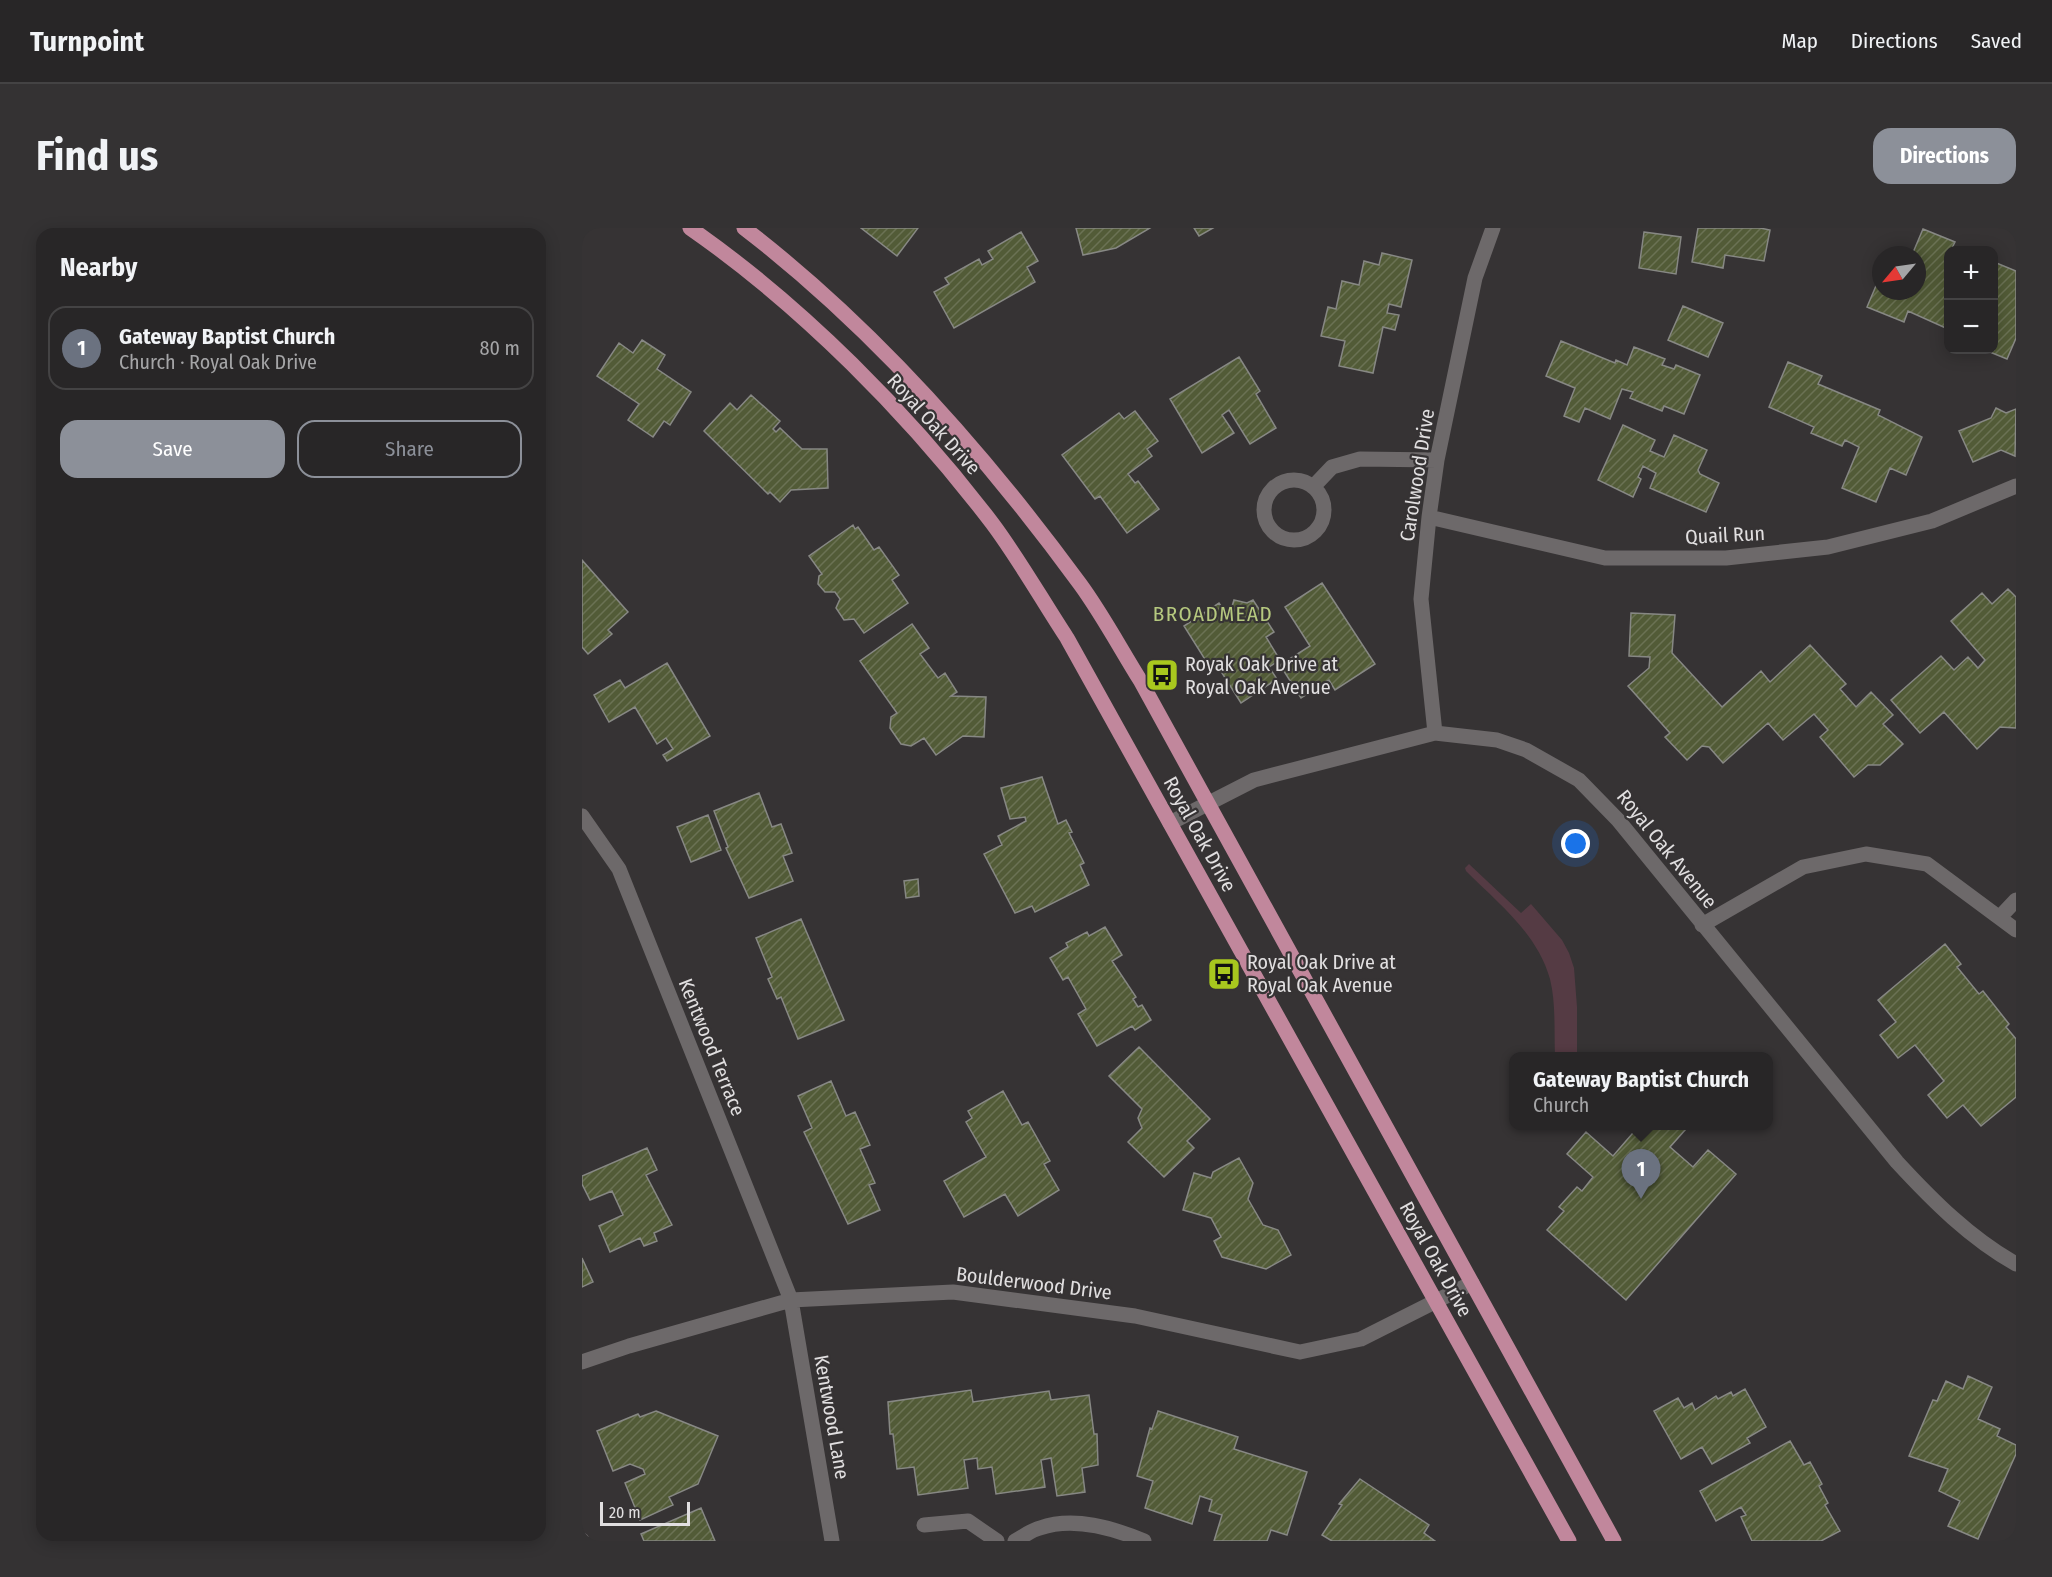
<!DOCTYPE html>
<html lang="en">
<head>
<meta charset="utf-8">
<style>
  body { margin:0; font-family:"Fira Sans Condensed",sans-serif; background:#343233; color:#f1f3f6 }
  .controls { position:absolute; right:18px; top:18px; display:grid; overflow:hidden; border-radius:12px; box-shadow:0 3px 15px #0003 }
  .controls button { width:54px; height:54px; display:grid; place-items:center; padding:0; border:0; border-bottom:2px solid #444344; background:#282627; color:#f1f3f6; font:30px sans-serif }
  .compass { position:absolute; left:1290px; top:18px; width:54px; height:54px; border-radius:50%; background:#282627; box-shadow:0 3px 15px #0003; rotate:241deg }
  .scale { position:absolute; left:18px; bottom:15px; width:90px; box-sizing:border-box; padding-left:6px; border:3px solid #e1dfe0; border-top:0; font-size:16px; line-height:21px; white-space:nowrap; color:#e1dfe0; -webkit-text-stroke:4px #363334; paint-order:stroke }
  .you { position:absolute; left:994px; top:616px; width:21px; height:21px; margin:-15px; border:4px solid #fff; border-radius:50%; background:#1a73e8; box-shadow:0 0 0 9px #1a73e833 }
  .badge { display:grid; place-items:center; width:39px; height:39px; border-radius:50%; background:#8c9099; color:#fff; font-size:20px; font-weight:700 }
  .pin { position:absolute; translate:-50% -50px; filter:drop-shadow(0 2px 3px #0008) }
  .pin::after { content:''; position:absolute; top:32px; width:21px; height:18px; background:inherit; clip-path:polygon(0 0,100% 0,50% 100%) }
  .popup { position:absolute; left:927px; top:824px; width:264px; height:78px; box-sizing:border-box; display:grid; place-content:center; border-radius:12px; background:#282627; filter:drop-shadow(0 2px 4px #0005); font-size:20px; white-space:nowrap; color:#a5a5a7 }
  .popup b { font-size:22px; color:#f1f3f6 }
  .popup::after { content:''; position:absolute; left:50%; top:100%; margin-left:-12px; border:12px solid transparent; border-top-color:#282627 }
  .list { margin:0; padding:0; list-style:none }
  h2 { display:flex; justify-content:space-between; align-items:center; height:78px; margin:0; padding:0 24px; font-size:26px }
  h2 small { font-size:20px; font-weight:400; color:#a5a5a7 }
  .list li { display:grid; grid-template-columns:39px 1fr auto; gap:18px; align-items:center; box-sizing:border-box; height:84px; margin:0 12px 12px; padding:0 12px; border:2px solid #444344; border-radius:18px }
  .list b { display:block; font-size:22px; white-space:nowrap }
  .list p { margin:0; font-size:20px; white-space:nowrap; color:#a5a5a7 }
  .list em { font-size:20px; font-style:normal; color:#a5a5a7 }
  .actions { display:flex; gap:12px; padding:18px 24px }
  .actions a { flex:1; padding:14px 0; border:2px solid #8c9099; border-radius:18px; text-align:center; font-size:21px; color:#8c9099 }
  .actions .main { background:#8c9099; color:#fff }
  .map { position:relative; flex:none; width:1434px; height:1313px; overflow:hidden; border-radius:18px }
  header { display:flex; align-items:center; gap:36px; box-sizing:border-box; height:84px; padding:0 30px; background:#282627; border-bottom:2px solid #444344 }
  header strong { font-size:28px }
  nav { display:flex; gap:33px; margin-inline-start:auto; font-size:21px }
  .intro { display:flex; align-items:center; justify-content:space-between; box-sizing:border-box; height:144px; padding:0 36px }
  h1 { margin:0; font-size:42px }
  .button { padding:15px 27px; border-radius:18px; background:#8c9099; color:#fff; font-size:21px; font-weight:700 }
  main { display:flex; gap:36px; padding:0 36px }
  aside { flex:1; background:#282627; border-radius:18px; box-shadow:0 3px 15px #0003 }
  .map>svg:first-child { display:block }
</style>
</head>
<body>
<header>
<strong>Turnpoint</strong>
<nav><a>Map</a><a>Directions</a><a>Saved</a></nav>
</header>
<div class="intro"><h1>Find us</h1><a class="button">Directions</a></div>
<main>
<aside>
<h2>Nearby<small></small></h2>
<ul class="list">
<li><span class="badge" style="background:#6b7280">1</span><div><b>Gateway Baptist Church</b><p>Church · Royal Oak Drive</p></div><em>80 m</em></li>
</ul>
<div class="actions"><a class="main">Save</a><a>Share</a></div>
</aside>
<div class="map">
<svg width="1434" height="1313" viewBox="0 0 1434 1313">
  <defs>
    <pattern id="building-hatch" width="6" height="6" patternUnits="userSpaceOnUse" patternTransform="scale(1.5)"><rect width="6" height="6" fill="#525b37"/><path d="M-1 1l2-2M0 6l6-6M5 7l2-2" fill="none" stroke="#6b7254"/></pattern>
  </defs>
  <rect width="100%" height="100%" fill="#363334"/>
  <path fill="#553b44" d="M887,636l52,49 10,-9 31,36 7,13 5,15 3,39v49h-22c-1,-25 1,-53 -5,-77 -13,-46 -52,-76 -84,-108l-1,-3z"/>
  <path fill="url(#building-hatch)" stroke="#878884" stroke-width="1.5" d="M279,0h57l-21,28z
    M494,0h74l-34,20 -33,7z
    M612,0h19l-14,8z
    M1116,0h62l10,2 -6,31 -39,-6 -2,13 -31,-6z
    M1341,1l32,13 -4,8h-3l-2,12 2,67 -40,-18 -4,11 -37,-15 14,-33v17h36v-36h-5z
    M439,4l17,29 -11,6 8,15 -81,46 -20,-36 15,-8 -4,-6 34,-19 3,6 11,-6 -5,-8z
    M1062,4l37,5 -5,37 -37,-6z
    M800,25l30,7 -11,47 -12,-3 -2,9 12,2 -4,15 -12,-3 -10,46 -34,-7 6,-25 -24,-5 7,-29 8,2 6,-28 17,4 5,-24 15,4z
    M1412,34l22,9v67l-9,21 -22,-9h9z
    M1101,78l40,17 -15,34 -40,-17z
    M60,112l23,15 -8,14 34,23 -21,33 -6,-4 -11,16 -25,-17 11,-16 -42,-28 22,-33 14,10z
    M979,113l54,22 1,-3 11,5 7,-18 31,12 -3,6 12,4 2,-4 24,10 -16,39 -20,-8 -2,5 -32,-13 3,-6 -11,-3 -12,30 -25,-11 -6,14 -15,-6 11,-28 -29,-12z
    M657,129l21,34 -4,3 20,34 -26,16 -21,-34 -7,5 12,18 -32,20 -32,-54z
    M1206,134l34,14 -4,8 62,26 -2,5 44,22 -16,38 -16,-7 -14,34 -34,-14 17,-41 -14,-7 -3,6 -31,-13 3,-6 -45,-20z
    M169,167l29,26 -7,8 3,3 4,-4 22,21h25l1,39 -37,2 -11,12 -10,-10 -2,2 -64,-63 26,-28 7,7z
    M1414,180l10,5 10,-4 -1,47 -14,-6 -28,12 -14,-31 32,-13z
    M553,183l23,30 -11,8 5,7 -24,18 7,9 3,-2 21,28 -32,24 -27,-37 -5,3 -33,-44 57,-42 5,6z
    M1041,197l32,15 -5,11 14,6 10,-22 33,15 -9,20 2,4 19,9 -13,29 -56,-24 6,-15 -13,-7 -5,11 3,2 -8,18 -35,-17z
    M271,297l2,4 3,-2 16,23 5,-3 20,28 -7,5 16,23 -44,30 -10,-14 -10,1 -8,-12 4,-9 -5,-7h-10l-7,-8 1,-8 3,-2 -13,-18z
    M0,332l46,52 -20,18 4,4 -24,20 -6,-7z
    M740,355l53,81 -40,26 -6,-10 -28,18 -21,-33 30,-19 -25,-39z
    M1426,361l8,8v131l-16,-1 -23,22 -33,-37 -24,21 -29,-33 50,-44 13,14 14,-13 10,11 7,-8 -34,-39 31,-28 10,11z
    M652,372l13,3 6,-3 21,32 -8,5 14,23 -11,7 8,12 -36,24 -24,-38 -6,4 -27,-43 35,-23 8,12 3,-2z
    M1049,385l44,2 -3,38 50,54 39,-36 9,11 40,-37 36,39 -6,5 16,18 15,-15 22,23 -10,9 20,20 -23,21h-12l-14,12 -34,-40 8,-7 -14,-16 -31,26 -15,-17 -45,40 -14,-16 -7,-1 -15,14 -22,-23 5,-4 -42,-47 21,-18 1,-11 -21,-1z
    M330,396l17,24 -9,6 18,24 7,-5 12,19 -6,4 35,1 -2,40 -21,-1 -27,19 -12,-17 -13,8 -10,-2 -11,-16 1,-11 6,-4 -37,-52z
    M85,435l43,73 -43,25 -4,-6 10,-6 -7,-11 -9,6 -22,-37 -26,15 -15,-27 26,-15 5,8z
    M460,549l16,47 8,-4 6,12 -3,1 15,30 -4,2 9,20 -54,27 -3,-6 -17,7 -31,-59 18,-9 -4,-9 28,-15 -1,-4 -15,2 -9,-31z
    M177,565l13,34 9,-3 11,29 -9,3 10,25 -44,17 -23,-50 2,-1 -14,-36z
    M126,587l13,35 -30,12 -14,-35z
    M336,651l1,17 -13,2 -2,-17z
    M219,691l43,101 -46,19 -17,-42 -4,2 -9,-20 4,-2 -16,-39z
    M523,699l17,28 -10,6 24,36 -3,2 5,8 4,-2 9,15 -16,10 -3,-4 -35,20 -19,-32 8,-5 -18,-32 -5,3 -13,-22 18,-11 -2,-4 21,-11 2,4z
    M1363,716l16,20 -4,3 22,27 4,-3 26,33 -3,3 10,12v58l-35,29 -18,-21 -16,13 -19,-23 16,-14 -29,-36 -17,13 -18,-23 16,-13 -18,-22z
    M557,819l71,72 -23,22 7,7 -30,29 -36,-35 14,-14 -4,-10 4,-9 -33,-33z
    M249,853l15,35 9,-4 15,33 -10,4 15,34 -6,2 11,25 -32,14 -44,-92 8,-4 -14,-32z
    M421,863l19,34 6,-3 22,39 -6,3 15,26 -41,26 -13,-22 -41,23 -20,-36 42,-24 -20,-35 6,-4 -4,-7z
    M1057,898h41l5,4 -15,17 23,20 15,-17 28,24 -110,126 -79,-70 17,-19 -5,-4 18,-20 5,4 11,-14 -26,-23 19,-22 27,24z
    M65,920l10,22 -11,5 26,50 -18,8 3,8 -13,5 -4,-8 -30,14 -11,-26 24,-11 -11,-24 -22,9 -8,-16v-8z
    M657,930l14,25 -5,16 15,26 15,5 13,25 -25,14 -44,-12 -8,-16 7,-4 -10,-19 -28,-8 11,-37 17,5 2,-6z
    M0,1030l11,24 -11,5z
    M1386,1148l24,11 -14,32 22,10 -3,7 19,9v9l-38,85 -30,-13 12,-25 -21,-10 9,-22 -39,-13 24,-56 4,1 9,-20 17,8z
    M1163,1161l21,38 -19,11 3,5 -38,21 -10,-17 -21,12 -27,-48 24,-13 6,10 8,-5 3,7 21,-14 2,3 13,-7 2,4z
    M389,1162l2,12 76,-11 2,9 38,-5 5,39h3l1,31 -16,3 3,24 -28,4 -6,-38 -10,2 4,27 -49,7 -4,-27 -14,2 -1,-11 -13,2 4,28 -50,7 -4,-28 -17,2 -4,-35h-3l-2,-32z
    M74,1183l62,25 -20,48 -29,13 4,8 -33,15 -15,-37 20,-9 -2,-5 -13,-5 -17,7 -16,-40 41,-17 2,3z
    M576,1183l80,26 -4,12 73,23 -20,63 -16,-5 -4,11h-53l8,-26 -13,-4 3,-11 -12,-4 -8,28 -47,-16 8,-27 -16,-5 13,-48 2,1z
    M1208,1213l14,24 6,-3 12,22 -3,2 9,17 -3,2 15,26 -19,10h-69l-11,-24 5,-2 -5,-8 -25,14 -16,-30z
    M778,1251l69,46 -5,8 11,8h-103l-10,-6 20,-30 -3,-1z
    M119,1280l14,33h-71l-3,-7z"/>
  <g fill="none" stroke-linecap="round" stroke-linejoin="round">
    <path stroke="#6d696a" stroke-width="15" d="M682 282a30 30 0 1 1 60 0a30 30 0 1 1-60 0Z
      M731,259l19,-20 28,-8 77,1
      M847,289l176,41h121l102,-11 104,-26 84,-35
      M853,505l-14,-134 8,-82 8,-57 38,-182 18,-50
      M0,588l37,53 172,431 41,241
      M588,595l84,-43 181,-47 62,7 29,10 53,30 39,40 279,342c36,39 73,76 119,102
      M1418,689l16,-17
      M1120,697l101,-58 63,-13 61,10 89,66
      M0,1134l47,-16 162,-46 162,-8 182,24 165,36 61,-13 111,-56
      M342,1297l44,-4 29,20
      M0,1312v1
      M433,1313c8,-4 16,-11 25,-13 34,-12 73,0 104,13"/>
    <path stroke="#c1879c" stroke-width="15" d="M108,0c112,78 219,186 302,295 27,36 50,77 75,115l502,903
      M162,0c129,99 240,225 336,356 22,30 40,64 60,96l474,861"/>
  </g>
  <defs>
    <symbol id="bus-square" viewBox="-11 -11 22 22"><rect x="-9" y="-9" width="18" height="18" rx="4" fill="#a8c71e" stroke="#363334"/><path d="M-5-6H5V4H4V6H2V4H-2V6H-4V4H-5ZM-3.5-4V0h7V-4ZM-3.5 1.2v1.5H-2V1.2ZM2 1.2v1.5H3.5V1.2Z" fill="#111"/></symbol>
  </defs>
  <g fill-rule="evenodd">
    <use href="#bus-square" x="561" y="428" width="38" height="38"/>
    <use href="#bus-square" x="623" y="727" width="38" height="38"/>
  </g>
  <g text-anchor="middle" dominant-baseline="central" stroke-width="4.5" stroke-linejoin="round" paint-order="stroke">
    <g font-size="20" fill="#e1dfe0" stroke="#363334">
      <text transform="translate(352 196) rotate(48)">Royal Oak Drive</text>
      <text transform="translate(835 247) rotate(-81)">Carolwood Drive</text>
      <text transform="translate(1143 307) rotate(-3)">Quail Run</text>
      <text transform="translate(618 606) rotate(61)">Royal Oak Drive</text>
      <text transform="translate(1085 621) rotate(51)">Royal Oak Avenue</text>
      <text transform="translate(130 819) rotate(68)">Kentwood Terrace</text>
      <text transform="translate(854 1031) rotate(61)">Royal Oak Drive</text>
      <text transform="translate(452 1055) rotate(7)">Boulderwood Drive</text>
      <text transform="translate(250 1189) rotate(80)">Kentwood Lane</text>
    </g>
    <g font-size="20" fill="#e1dfe0" stroke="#363334" text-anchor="start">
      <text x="603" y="436">Royak Oak Drive at<tspan x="603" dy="23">Royal Oak Avenue</tspan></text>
      <text x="665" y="734">Royal Oak Drive at<tspan x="665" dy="23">Royal Oak Avenue</tspan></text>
    </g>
    <g font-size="21" letter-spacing="1.5" fill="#b6c97f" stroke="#363334">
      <text x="631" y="386">BROADMEAD</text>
    </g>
  </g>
</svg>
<div class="controls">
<button>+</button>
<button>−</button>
</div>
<svg class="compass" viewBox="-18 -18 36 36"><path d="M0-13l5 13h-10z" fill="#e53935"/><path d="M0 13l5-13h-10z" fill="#a5a5a7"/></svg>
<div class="scale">20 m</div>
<div class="you"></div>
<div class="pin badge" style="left:1059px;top:971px;background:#6b7280">1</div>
<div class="popup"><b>Gateway Baptist Church</b>Church</div>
</div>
</main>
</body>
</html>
